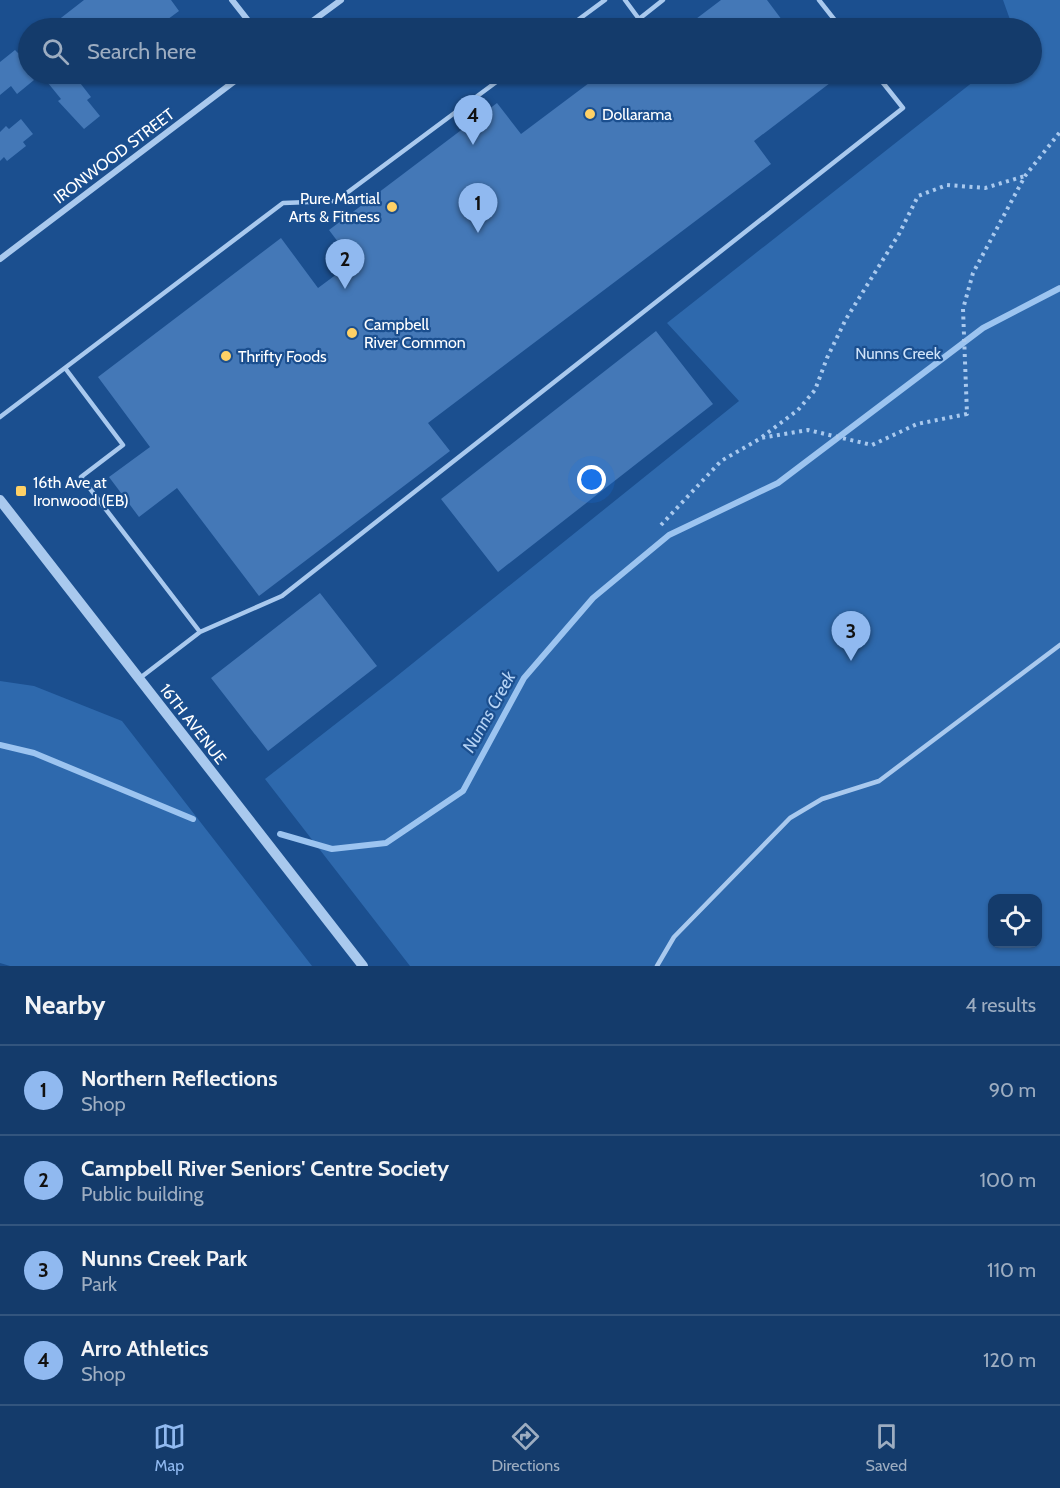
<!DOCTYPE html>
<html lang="en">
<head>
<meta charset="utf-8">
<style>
  body { margin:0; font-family:Cabin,sans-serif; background:#214673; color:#f1f3f6 }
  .controls { position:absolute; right:18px; bottom:18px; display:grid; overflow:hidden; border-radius:12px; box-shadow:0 2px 4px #0004 }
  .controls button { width:54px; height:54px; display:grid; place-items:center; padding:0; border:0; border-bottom:2px solid #33557e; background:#143b6b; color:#f1f3f6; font:30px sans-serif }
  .you { position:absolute; left:592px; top:480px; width:21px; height:21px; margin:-15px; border:4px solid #fff; border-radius:50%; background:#1a73e8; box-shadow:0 0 0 9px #1a73e833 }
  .badge { display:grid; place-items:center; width:39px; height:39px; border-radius:50%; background:#90b9f0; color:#111; font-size:20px; font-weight:700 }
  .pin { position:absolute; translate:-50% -50px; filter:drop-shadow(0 2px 3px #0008) }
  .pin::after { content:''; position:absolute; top:32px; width:21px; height:18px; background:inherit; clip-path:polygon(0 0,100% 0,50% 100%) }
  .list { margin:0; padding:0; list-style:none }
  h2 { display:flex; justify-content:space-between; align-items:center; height:78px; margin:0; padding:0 24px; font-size:26px }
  h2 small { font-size:20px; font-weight:400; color:#9dadc1 }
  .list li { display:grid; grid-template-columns:39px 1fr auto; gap:18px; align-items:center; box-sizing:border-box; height:90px; padding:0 24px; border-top:2px solid #33557e }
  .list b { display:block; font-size:22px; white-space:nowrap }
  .list p { margin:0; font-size:20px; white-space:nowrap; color:#9dadc1 }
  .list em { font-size:20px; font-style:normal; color:#9dadc1 }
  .icon { flex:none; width:33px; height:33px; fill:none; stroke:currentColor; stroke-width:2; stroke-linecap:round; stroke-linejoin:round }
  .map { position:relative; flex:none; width:1060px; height:966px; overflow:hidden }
  .search { position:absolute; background:#143b6b; box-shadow:0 2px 4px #0004; left:18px; right:18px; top:18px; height:66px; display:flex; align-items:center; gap:15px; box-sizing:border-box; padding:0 21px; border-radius:33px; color:#9dadc1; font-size:22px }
  .sheet { height:438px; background:#143b6b }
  nav { display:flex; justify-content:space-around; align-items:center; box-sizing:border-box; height:84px; border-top:2px solid #33557e; background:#143b6b; font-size:16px; color:#9dadc1 }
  nav a { display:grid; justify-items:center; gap:3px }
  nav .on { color:#90b9f0 }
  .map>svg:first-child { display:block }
</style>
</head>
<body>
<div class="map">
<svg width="1060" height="966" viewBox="0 0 1060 966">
  <rect width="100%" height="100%" fill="#1b4f8f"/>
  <path fill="#2e69ad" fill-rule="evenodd" d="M1003,0h57v966h-650l-145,-187 127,-99 347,-279 -72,-78 316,-249h49v-46h-19zM992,898h46v46h-46z
    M0,681l34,5 88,35 190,245h-302l-10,-3z"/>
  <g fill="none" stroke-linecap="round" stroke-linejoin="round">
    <path stroke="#9cc4f0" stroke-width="6" d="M0,745l34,8 159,66
      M280,834l52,15 54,-6 77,-52 61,-113 69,-80 76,-63 109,-52 205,-155 77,-40"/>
  </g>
  <path fill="#4478b7" d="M84,0h87l8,11 -23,17h-108z
    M721,0h46l21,28h-104z
    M27,46l1,28 6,6 -17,14 -6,-8 -11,9v-33l15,-12 3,3z
    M60,74h7l7,7 3,-2 14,18 -4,3 13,16 -16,13 -26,-28 3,-2 -13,-16z
    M601,74h221l8,9 -76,58 17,23 -343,259 22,28 -191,145 -82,-108 -38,29 -30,-40 41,-30 -52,-70 183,-139 37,50 35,-26 -24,-32 168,-127 24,31z
    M21,119l12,15 -10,8 3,4 -19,15 -3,-4 -4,4v-29l6,-6 3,3z
    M656,331l57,73 -215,168 -57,-73z
    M320,593l57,73 -109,85 -57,-73z"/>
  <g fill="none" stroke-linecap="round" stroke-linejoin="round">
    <path stroke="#a9c9ee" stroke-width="4" stroke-dasharray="3 4.5" stroke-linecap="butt" d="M762,437l36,-27 17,-20 12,-32 19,-39 53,-85 19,-38 29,-11 38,3 40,-12
      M661,525l60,-64 40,-23 47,-8 64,15 45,-21 50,-10 -4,-105 10,-36 52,-97 35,-44"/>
    <path stroke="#a9c9ee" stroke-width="4.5" d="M625,0l14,19 24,-19
      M819,0l22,28
      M567,28l38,-28
      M65,368l58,77 -42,32 119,155 -60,46
      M0,417l283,-214 53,-2 171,-127
      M200,632l82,-36 621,-488 -27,-34
      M657,966l17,-29 116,-119 32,-19 57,-18 181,-136"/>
    <path stroke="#a9c9ee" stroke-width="6" d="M232,0l22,28
      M303,28l38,-28
      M0,259l244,-185"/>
    <path stroke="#a9c9ee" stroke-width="10" d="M0,500l363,466"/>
  </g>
  <g fill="#ffd166" stroke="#1b4f8f" stroke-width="2">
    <circle cx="590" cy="114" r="6"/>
    <circle cx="392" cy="207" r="6"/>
    <circle cx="352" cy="333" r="6"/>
    <circle cx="226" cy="356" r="6"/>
    <rect x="15" y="485" width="12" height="12" rx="3"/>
  </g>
  <g text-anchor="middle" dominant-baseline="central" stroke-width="4.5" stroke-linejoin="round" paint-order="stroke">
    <g font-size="16" fill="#fff" stroke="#1b4f8f" text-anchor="start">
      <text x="602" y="114">Dollarama</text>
      <text x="380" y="198" text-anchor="end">Pure Martial<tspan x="380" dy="18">Arts &amp; Fitness</tspan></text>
      <text x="364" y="324">Campbell<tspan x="364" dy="18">River Common</tspan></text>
      <text x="238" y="356">Thrifty Foods</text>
      <text x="33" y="482">16th Ave at<tspan x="33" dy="18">Ironwood (EB)</tspan></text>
    </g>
    <g font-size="16" fill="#fff" stroke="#1b4f8f">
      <text transform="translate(114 156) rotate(-37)">IRONWOOD STREET</text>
      <text transform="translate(193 724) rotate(52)">16TH AVENUE</text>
    </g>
    <g font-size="16" fill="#cfe3fa" stroke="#1b4f8f">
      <text x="898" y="353">Nunns Creek</text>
    </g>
    <g font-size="18" font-style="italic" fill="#b5d3f5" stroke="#1b4f8f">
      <text transform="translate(489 712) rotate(-61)">Nunns Creek</text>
    </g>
  </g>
</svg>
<div class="controls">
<button><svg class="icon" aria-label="locate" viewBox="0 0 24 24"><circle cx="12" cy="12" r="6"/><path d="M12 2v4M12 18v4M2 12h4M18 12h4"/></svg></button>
</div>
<div class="you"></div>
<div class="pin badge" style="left:478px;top:233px">1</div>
<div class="pin badge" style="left:345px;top:289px">2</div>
<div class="pin badge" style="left:851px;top:661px">3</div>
<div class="pin badge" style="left:473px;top:145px">4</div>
<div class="search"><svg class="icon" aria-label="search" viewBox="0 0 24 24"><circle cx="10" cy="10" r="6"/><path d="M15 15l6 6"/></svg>Search here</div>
</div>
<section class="sheet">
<h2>Nearby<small>4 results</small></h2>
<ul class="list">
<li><span class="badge">1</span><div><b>Northern Reflections</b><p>Shop</p></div><em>90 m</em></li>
<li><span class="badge">2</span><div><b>Campbell River Seniors' Centre Society</b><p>Public building</p></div><em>100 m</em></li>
<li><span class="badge">3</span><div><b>Nunns Creek Park</b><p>Park</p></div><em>110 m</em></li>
<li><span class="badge">4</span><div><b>Arro Athletics</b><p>Shop</p></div><em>120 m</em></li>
</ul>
</section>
<nav>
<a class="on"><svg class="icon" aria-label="map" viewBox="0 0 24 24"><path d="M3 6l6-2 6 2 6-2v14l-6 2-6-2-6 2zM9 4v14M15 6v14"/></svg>Map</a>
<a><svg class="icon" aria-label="directions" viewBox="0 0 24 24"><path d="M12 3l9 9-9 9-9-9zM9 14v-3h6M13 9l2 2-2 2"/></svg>Directions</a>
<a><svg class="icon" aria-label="saved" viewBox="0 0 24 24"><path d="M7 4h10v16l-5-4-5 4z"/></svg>Saved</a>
</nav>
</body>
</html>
